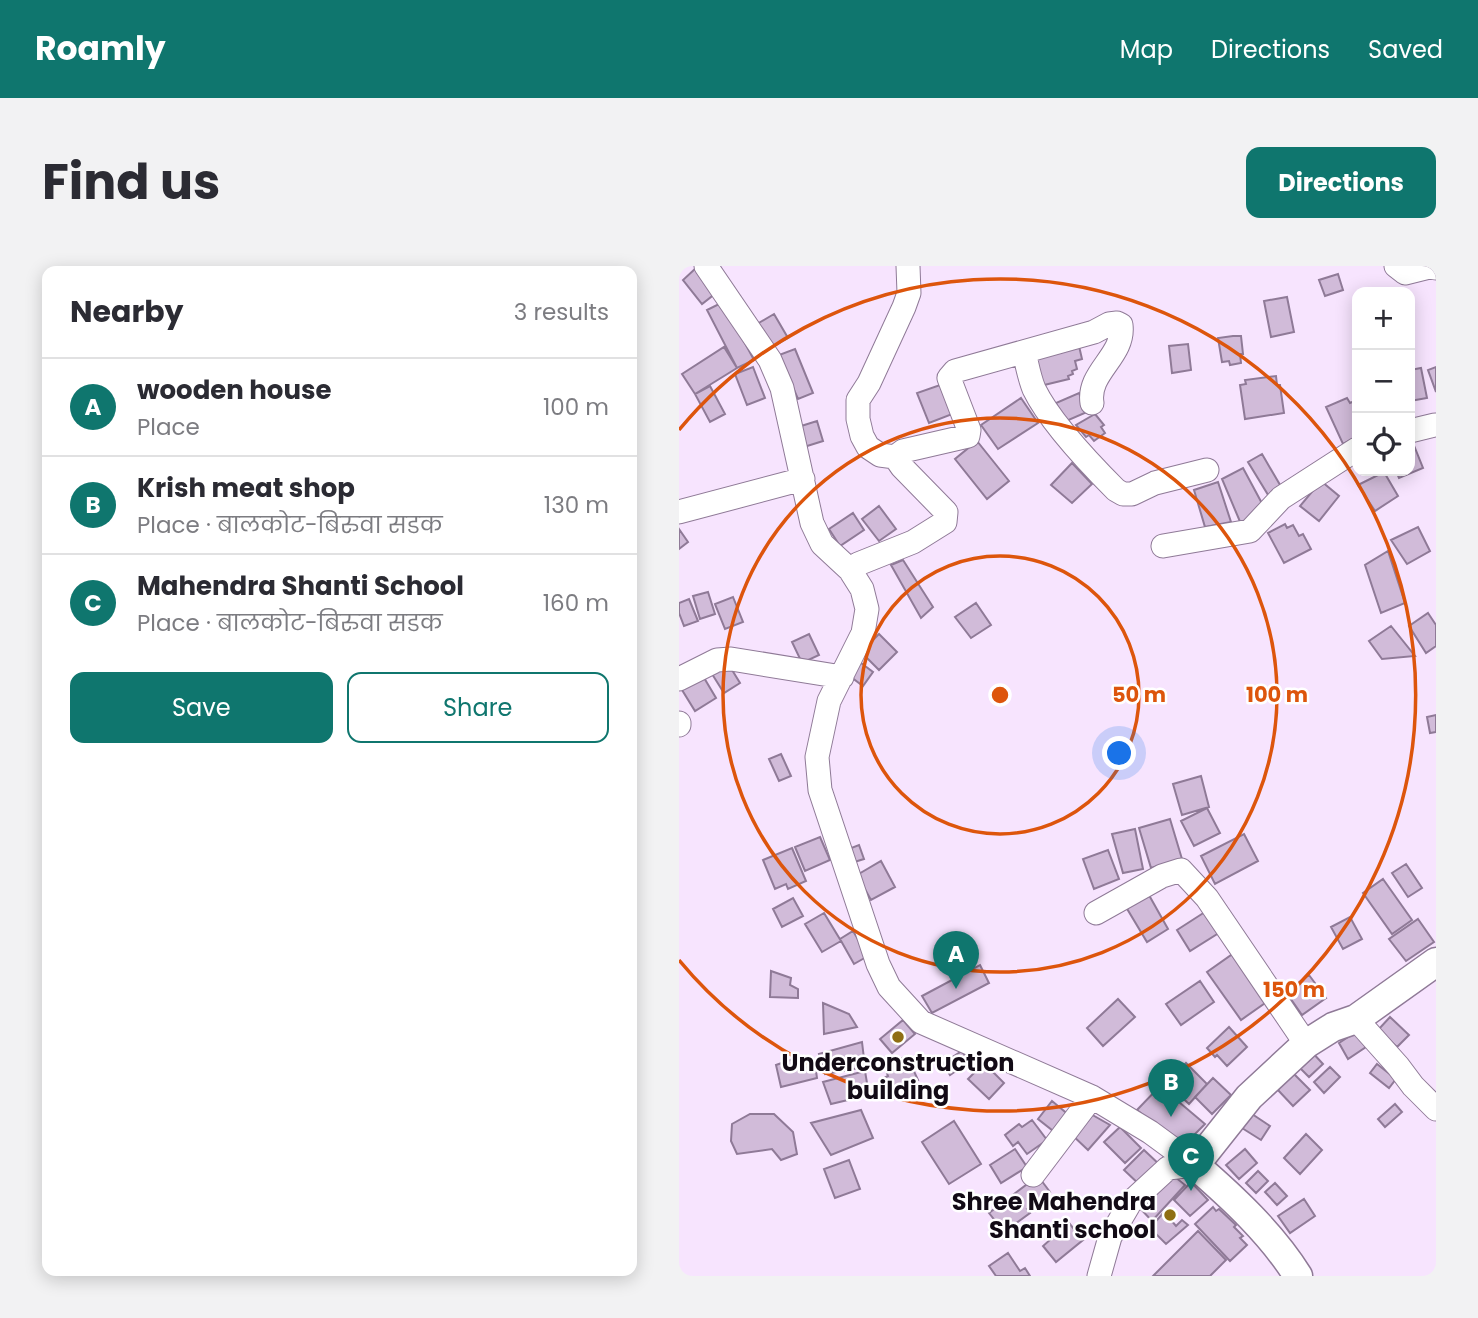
<!DOCTYPE html>
<html lang="en">
<head>
<meta charset="utf-8">
<style>
  body { margin:0; font-family:Poppins,"Noto Sans Devanagari",sans-serif; background:#f2f2f3; color:#2b2b33 }
  .controls { position:absolute; right:21px; top:21px; display:grid; overflow:hidden; border-radius:14px; box-shadow:0 4px 18px #0003 }
  .controls button { width:63px; height:63px; display:grid; place-items:center; padding:0; border:0; border-bottom:2px solid #e1e1e2; background:#fff; color:#2b2b33; font:35px sans-serif }
  .you { position:absolute; left:441px; top:488px; width:24px; height:24px; margin:-18px; border:5px solid #fff; border-radius:50%; background:#1a73e8; box-shadow:0 0 0 10px #1a73e833 }
  .badge { display:grid; place-items:center; width:46px; height:46px; border-radius:50%; background:#0f766e; color:#fff; font-size:23px; font-weight:700 }
  .pin { position:absolute; translate:-50% -58px; filter:drop-shadow(0 2px 4px #0008) }
  .pin::after { content:''; position:absolute; top:37px; width:24px; height:21px; background:inherit; clip-path:polygon(0 0,100% 0,50% 100%) }
  .list { margin:0; padding:0; list-style:none }
  h2 { display:flex; justify-content:space-between; align-items:center; height:91px; margin:0; padding:0 28px; font-size:30px }
  h2 small { font-size:23px; font-weight:400; color:#7c7c81 }
  .list li { display:grid; grid-template-columns:46px 1fr auto; gap:21px; align-items:center; box-sizing:border-box; height:98px; padding:0 28px; border-top:2px solid #e1e1e2 }
  .list b { display:block; font-size:26px; white-space:nowrap }
  .list p { margin:0; font-size:23px; white-space:nowrap; color:#7c7c81 }
  .list em { font-size:23px; font-style:normal; color:#7c7c81 }
  .actions { display:flex; gap:14px; padding:21px 28px }
  .actions a { flex:1; padding:16px 0; border:2px solid #0f766e; border-radius:14px; text-align:center; font-size:24px; color:#0f766e }
  .actions .main { background:#0f766e; color:#fff }
  .icon { flex:none; width:38px; height:38px; fill:none; stroke:currentColor; stroke-width:2; stroke-linecap:round; stroke-linejoin:round }
  .map { position:relative; flex:none; width:757px; height:1010px; overflow:hidden; border-radius:14px }
  header { display:flex; align-items:center; gap:42px; box-sizing:border-box; height:98px; padding:0 35px; background:#0f766e; color:#fff }
  header strong { font-size:33px }
  nav { display:flex; gap:38px; margin-inline-start:auto; font-size:24px }
  .intro { display:flex; align-items:center; justify-content:space-between; box-sizing:border-box; height:168px; padding:0 42px }
  h1 { margin:0; font-size:49px }
  .button { padding:18px 32px; border-radius:14px; background:#0f766e; color:#fff; font-size:24px; font-weight:700 }
  main { display:flex; gap:42px; padding:0 42px }
  aside { flex:1; background:#fff; border-radius:14px; box-shadow:0 4px 18px #0003 }
  .map>svg:first-child { display:block }
</style>
</head>
<body>
<header>
<strong>Roamly</strong>
<nav><a>Map</a><a>Directions</a><a>Saved</a></nav>
</header>
<div class="intro"><h1>Find us</h1><a class="button">Directions</a></div>
<main>
<aside>
<h2>Nearby<small>3 results</small></h2>
<ul class="list">
<li><span class="badge">A</span><div><b>wooden house</b><p>Place</p></div><em>100 m</em></li>
<li><span class="badge">B</span><div><b>Krish meat shop</b><p>Place · बालकोट-बिरुवा सडक</p></div><em>130 m</em></li>
<li><span class="badge">C</span><div><b>Mahendra Shanti School</b><p>Place · बालकोट-बिरुवा सडक</p></div><em>160 m</em></li>
</ul>
<div class="actions"><a class="main">Save</a><a>Share</a></div>
</aside>
<div class="map">
<svg width="757" height="1010" viewBox="0 0 757 1010">
  <rect width="100%" height="100%" fill="#f7e4fe"/>
  <path fill="#d1bbd9" stroke="#8f7a97" stroke-width="2" d="M17,2l20,25 -14,11 -19,-24z
    M659,8l5,16 -18,6 -6,-16z
    M608,31l7,35 -23,5 -7,-36z
    M44,36l31,58 -17,8 -30,-58z
    M95,48l14,24 -17,10 -14,-24z
    M554,70h8l2,18h-3l1,9 -11,2 -1,-4 -7,1 -4,-24z
    M509,78l3,26 -19,3 -3,-27z
    M400,80l3,13 -7,2 2,8 -5,2 1,3 -5,2 1,3 -29,7 -8,-29z
    M45,81l13,21 -42,26 -13,-20z
    M116,83l18,44 -15,6 -19,-44z
    M74,101l12,31 -18,7 -12,-31z
    M757,101v25l-8,-22z
    M742,102l6,30 -17,3v-31z
    M597,110l1,9h3l4,28 -39,6 -5,-34 6,-1 -1,-4z
    M264,118l12,29 -26,10 -12,-30z
    M31,120l15,28 -15,8 -15,-28z
    M400,127l8,19 -23,10 -8,-19z
    M342,132l17,25 -40,26 -17,-24z
    M668,132l3,5 7,-3v37l-14,7 -17,-37z
    M416,148l9,11 -3,2 4,6 -11,8 -5,-6 -3,2 -10,-12z
    M138,155l6,20 -19,6 -6,-20z
    M298,175l32,40 -22,18 -32,-40z
    M734,177l10,25 -24,10 -3,-7h14v-27z
    M583,188l21,36 -13,8 -22,-36z
    M393,197l20,21 -20,19 -21,-18z
    M564,202l22,41 -24,15 -19,-45z
    M705,206l14,24 -23,15 -17,-26z
    M642,215l18,15 -20,25 -19,-15z
    M539,216l13,40 -26,5 -11,-37z
    M200,240l17,23 -17,12 -17,-22z
    M174,247l11,17 -24,16 -11,-17z
    M606,258l2,4 6,-3 6,11 4,-2 8,15 -27,14 -16,-30z
    M739,261l12,24 -23,13 -16,-24z
    M0,263l9,13 -9,7z
    M709,285l17,52 -24,10 -16,-48z
    M224,294l30,47 -12,11 -30,-53z
    M29,326l7,22 -15,5 -7,-23z
    M54,331l10,25 -18,7 -10,-25z
    M10,333l9,22 -14,5 -5,-13v-10z
    M297,337l15,22 -20,13 -16,-21z
    M749,347l8,12v21l-10,7 -17,-27z
    M712,360l24,30 -33,3 -13,-18z
    M130,368l10,21 -17,8 -10,-21z
    M200,368l18,18 -18,18 -18,-18z
    M178,394l16,12 -10,14 -16,-12z
    M50,399l11,18 -16,10 -12,-19z
    M21,405l16,27 -21,13 -16,-26z
    M757,449v17l-6,1 -3,-16z
    M102,488l10,22 -12,5 -10,-22z
    M522,510l8,31 -27,8 -9,-31z
    M528,542l13,25 -26,13 -13,-25z
    M491,553l12,40 -31,9 -12,-40z
    M456,563l8,40 -20,4 -11,-39z
    M565,568l14,27 -43,23 -14,-28z
    M141,571l10,23 -25,11 -10,-24z
    M180,579l5,14 -13,4 -5,-13z
    M113,582l14,33 -18,8 -2,-5 -11,5 -12,-29z
    M429,584l11,29 -25,10 -11,-30z
    M202,595l14,26 -24,13 -14,-25z
    M727,598l16,24 -14,9 -16,-24z
    M704,613l29,41 -20,14 -29,-41z
    M466,622l23,41 -21,13 -24,-40z
    M114,632l10,18 -21,11 -9,-18z
    M529,644l14,21 -32,20 -13,-21z
    M145,647l17,28 -19,11 -17,-28z
    M671,651l12,22 -19,10 -12,-22z
    M739,653l16,23 -28,19 -17,-22z
    M174,665l15,25 -14,8 -14,-25z
    M555,687l34,48 -27,19 -34,-48z
    M301,699l9,18 -57,30 -10,-17z
    M92,705l20,7 -1,7 8,4v9l-28,-1z
    M630,709l17,23 -24,17 -16,-23z
    M521,715l14,21 -33,23 -15,-21z
    M439,733l17,18 -32,29 -16,-18z
    M144,737l26,11 8,13 -33,7z
    M711,751l19,18 -12,12 -19,-17z
    M224,754l12,14 -23,19 -12,-14z
    M550,761l18,20 -20,19 -10,-11 -2,2 -8,-9z
    M677,766l10,15 -18,12 -9,-16z
    M183,776l3,25 -40,7 -6,-20z
    M631,784l13,14 -14,13 -13,-13z
    M283,785l7,11 -19,13 -7,-12z
    M123,790l3,12 10,-4 2,14 -36,9 -5,-22z
    M228,790l11,24 -28,12 -6,-14 4,-2 -4,-10z
    M305,797l20,20 -15,16 -21,-20z
    M507,797l21,21 -18,20 -22,-21z
    M698,798l19,15 -7,9 -19,-15z
    M651,801l10,10 -16,16 -10,-11z
    M186,805l4,24 -38,9 -8,-22z
    M615,808l16,16 -17,16 -16,-17z
    M534,812l18,17 -19,19 -17,-17z
    M481,820l45,38 -23,23 -45,-37z
    M373,835l18,15 -13,18 -19,-15z
    M716,838l7,8 -17,15 -7,-8z
    M564,842l27,18 -9,14 -27,-17z
    M182,844l12,28 -42,17 -20,-32z
    M410,847l21,12 -22,25 -17,-16z
    M71,848h24l19,18 4,22 -16,6 -9,-11 -35,5 -6,-13 1,-17z
    M353,854l15,20 -20,14 -9,-12 -5,4 -8,-11 14,-11 3,3z
    M275,855l27,43 -32,20 -27,-42z
    M441,861l21,21 -16,15 -21,-21z
    M627,868l16,16 -22,24 -16,-16z
    M336,883l12,18 -26,16 -11,-18z
    M566,883l12,14 -18,16 -13,-14z
    M465,884l17,16 -20,20 -17,-16z
    M170,894l11,29 -25,9 -11,-29z
    M579,905l10,10 -12,12 -10,-10z
    M490,906l16,13 -33,36 -15,-16z
    M359,910l12,16 -23,17 3,4 -26,19 -15,-19z
    M512,916l17,18 -18,16 -16,-16z
    M596,917l12,13 -10,9 -12,-13z
    M625,933l11,17 -25,17 -12,-17z
    M534,941l3,4 3,-2 17,16 -2,2 9,9 -3,2 7,7 -17,16 -35,-37z
    M485,946l12,14 6,-6 6,5 -22,19 -16,-16z
    M390,957l14,17 -27,22 -13,-16z
    M519,965l28,29 -16,16h-57z
    M329,987l12,18 5,-3 5,8h-34l-7,-10z"/>
  <g fill="none" stroke-linecap="round" stroke-linejoin="round">
    <defs>
      <path id="minor" d="M27,0l64,94 12,28 30,135 10,21 28,26 12,19 5,20 -4,24 -34,68 -12,56 3,33 58,174 11,23 32,35 171,75 58,35 45,33
        M229,0l1,27 -5,14 -35,76 -11,17v19l4,17 6,11 12,8 15,2 8,-6 65,-15 1,-6 -20,-52 6,-7 139,-39 15,-8 8,-1 4,2c4,31 -34,47 -29,78
        M717,0l9,7 24,-6 7,1
        M345,86c3,12 5,25 10,37 16,33 56,75 82,101l7,4h9l23,-11 52,-13
        M731,165l25,-6
        M0,246l124,-33
        M484,280l87,-15 31,-33 76,-49
        M171,304l8,-6 55,-22 32,-20 1,-10 -44,-45 -7,-10
        M0,413l38,-19 14,-1 111,18
        M0,457v2
        M417,647l66,-37 19,-6 26,28 99,146
        M677,753l42,47 15,20 23,23
        M354,909l59,-78
        M420,1010l11,-39 20,-34 38,-35 27,-3"/>
      <path id="major" d="M619,1010c-26,-42 -66,-79 -103,-111l54,-68 57,-53 27,-17 23,-8 80,-57"/>
    </defs>
    <use href="#minor" stroke="#8f7a97" stroke-width="25"/>
    <use href="#major" stroke="#8f7a97" stroke-width="31"/>
    <use href="#minor" stroke="#fff" stroke-width="23"/>
    <use href="#major" stroke="#fff" stroke-width="28"/>
  </g>
  <g fill="none" stroke="#dd550c" stroke-width="3.5">
    <circle cx="321" cy="429" r="139"/>
    <circle cx="321" cy="429" r="277"/>
    <path d="M0 164A416 416 0 1 1 0 694"/>
  </g>
  <g fill="#8f6e13" stroke="#fff" stroke-width="2.5">
    <circle cx="219" cy="771" r="7"/>
    <circle cx="491" cy="949" r="7"/>
  </g>
  <g text-anchor="middle" dominant-baseline="central" stroke-width="5" stroke-linejoin="round" paint-order="stroke">
    <g font-size="24" font-weight="bold" fill="#120a15" stroke="#fff">
      <text x="219" y="796">Underconstruction<tspan x="219" dy="28">building</tspan></text>
      <text x="477" y="935" text-anchor="end">Shree Mahendra<tspan x="477" dy="28">Shanti school</tspan></text>
    </g>
  </g>
  <circle cx="321" cy="429" r="10" fill="#dd550c" stroke="#fff" stroke-width="3.5"/>
  <g font-size="21" text-anchor="middle" font-weight="bold" fill="#dd550c" stroke="#fff" stroke-width="5" stroke-linejoin="round" paint-order="stroke">
    <text x="460" y="436">50 m</text>
    <text x="598" y="436">100 m</text>
    <text x="615" y="731">150 m</text>
  </g>
</svg>
<div class="controls">
<button>+</button>
<button>−</button>
<button><svg class="icon" aria-label="locate" viewBox="0 0 24 24"><circle cx="12" cy="12" r="6"/><path d="M12 2v4M12 18v4M2 12h4M18 12h4"/></svg></button>
</div>
<div class="you"></div>
<div class="pin badge" style="left:277px;top:723px">A</div>
<div class="pin badge" style="left:492px;top:851px">B</div>
<div class="pin badge" style="left:512px;top:925px">C</div>
</div>
</main>
</body>
</html>
